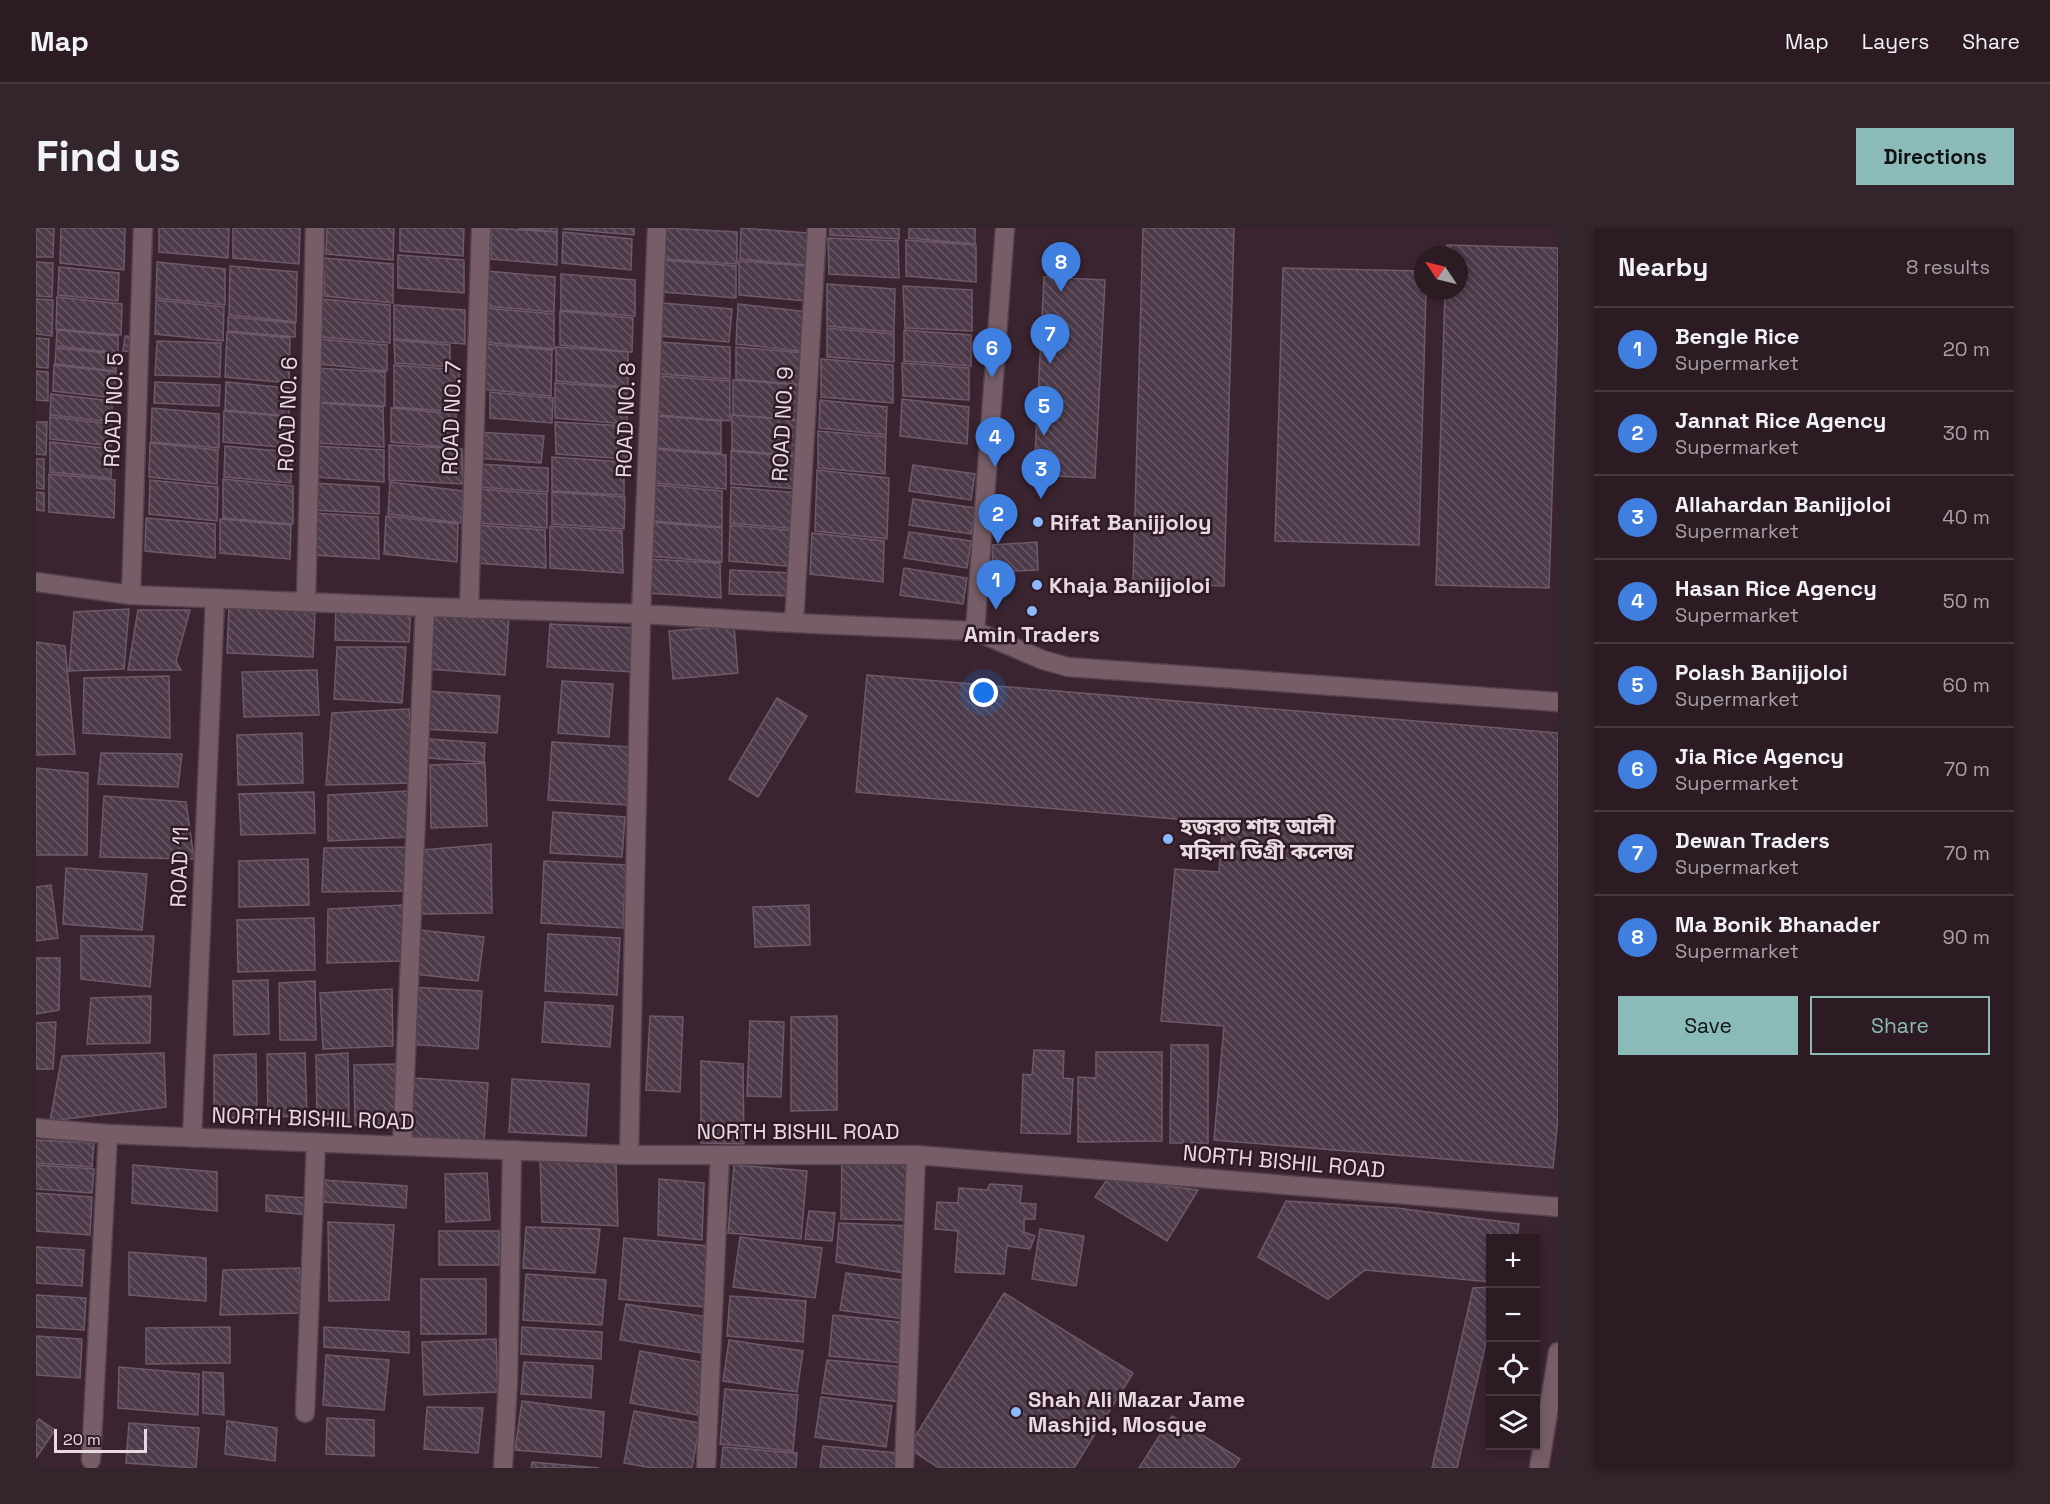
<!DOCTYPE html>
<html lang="en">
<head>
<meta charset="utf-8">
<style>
  body { margin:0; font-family:"Space Grotesk","Noto Sans Bengali",sans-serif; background:#34242b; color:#f1f3f6 }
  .controls { position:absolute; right:18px; bottom:18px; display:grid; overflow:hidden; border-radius:0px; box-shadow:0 3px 9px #0003 }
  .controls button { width:54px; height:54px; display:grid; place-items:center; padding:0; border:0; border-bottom:2px solid #483941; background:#2c1b23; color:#f1f3f6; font:30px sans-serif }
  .compass { position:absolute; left:1378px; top:18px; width:54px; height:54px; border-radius:50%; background:#2c1b23; box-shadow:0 3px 9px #0003; rotate:305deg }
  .scale { position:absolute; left:18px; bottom:15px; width:93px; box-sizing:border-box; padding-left:6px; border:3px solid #e9dae1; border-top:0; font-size:16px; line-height:21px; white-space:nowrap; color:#e9dae1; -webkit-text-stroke:4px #2f1b25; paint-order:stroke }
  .you { position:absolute; left:948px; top:465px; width:21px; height:21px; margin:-15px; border:4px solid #fff; border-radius:50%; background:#1a73e8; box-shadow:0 0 0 9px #1a73e833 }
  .badge { display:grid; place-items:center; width:39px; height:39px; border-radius:50%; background:#8bbbb9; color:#fff; font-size:20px; font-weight:700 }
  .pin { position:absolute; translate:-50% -50px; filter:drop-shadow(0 2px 3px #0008) }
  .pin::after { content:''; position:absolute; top:32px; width:21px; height:18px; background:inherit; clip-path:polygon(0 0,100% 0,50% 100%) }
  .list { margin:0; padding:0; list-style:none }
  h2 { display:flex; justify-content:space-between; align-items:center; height:78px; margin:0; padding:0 24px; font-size:26px }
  h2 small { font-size:20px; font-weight:400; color:#a6a1a6 }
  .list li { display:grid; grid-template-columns:39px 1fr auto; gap:18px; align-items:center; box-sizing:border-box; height:84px; padding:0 24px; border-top:2px solid #483941 }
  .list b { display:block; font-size:22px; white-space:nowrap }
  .list p { margin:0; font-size:20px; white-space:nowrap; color:#a6a1a6 }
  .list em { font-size:20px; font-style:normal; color:#a6a1a6 }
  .actions { display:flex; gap:12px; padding:18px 24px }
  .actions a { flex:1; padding:14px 0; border:2px solid #8bbbb9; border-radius:0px; text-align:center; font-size:21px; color:#8bbbb9 }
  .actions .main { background:#8bbbb9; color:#111 }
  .icon { flex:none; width:33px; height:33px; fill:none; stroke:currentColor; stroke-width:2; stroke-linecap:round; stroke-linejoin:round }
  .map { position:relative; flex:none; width:1522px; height:1240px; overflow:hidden; border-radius:0px }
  header { display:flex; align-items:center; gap:36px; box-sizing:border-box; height:84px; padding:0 30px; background:#2c1b23; border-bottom:2px solid #483941 }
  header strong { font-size:28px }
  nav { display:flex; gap:33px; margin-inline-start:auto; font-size:21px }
  .intro { display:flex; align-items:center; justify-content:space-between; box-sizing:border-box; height:144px; padding:0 36px }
  h1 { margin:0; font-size:42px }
  .button { padding:15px 27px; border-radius:0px; background:#8bbbb9; color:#111; font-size:21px; font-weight:700 }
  main { display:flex; gap:36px; padding:0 36px }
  aside { flex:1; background:#2c1b23; border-radius:0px; box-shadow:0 3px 9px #0003 }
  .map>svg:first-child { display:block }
</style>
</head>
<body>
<header>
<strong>Map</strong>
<nav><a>Map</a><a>Layers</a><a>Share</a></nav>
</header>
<div class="intro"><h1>Find us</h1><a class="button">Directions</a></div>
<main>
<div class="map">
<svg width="1522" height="1240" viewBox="0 0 1522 1240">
  <defs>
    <pattern id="building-back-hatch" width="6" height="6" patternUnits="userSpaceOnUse" patternTransform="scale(1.5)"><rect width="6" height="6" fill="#4d3b4a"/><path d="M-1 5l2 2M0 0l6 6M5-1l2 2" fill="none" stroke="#675764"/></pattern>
  </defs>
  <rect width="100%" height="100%" fill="#3a242f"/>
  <path fill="url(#building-back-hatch)" stroke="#6d596a" stroke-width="1.5" d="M0,0h18l-1,29h-17z
    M25,0h64l-1,42 -64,-7z
    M123,0h70l-1,30 -69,-6z
    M197,0h67l-1,36 -66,-6z
    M291,0h67l-1,32 -67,-6z
    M364,0h64l-1,28 -63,-5z
    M455,0l66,4v33l-66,-6z
    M482,0h39v4z
    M528,0h70v7l-70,-6z
    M628,0l73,4v32l-73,-5z
    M705,0l66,5v32l-67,-6z
    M794,0h69v11l-69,-4z
    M873,0h66v16l-66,-6z
    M1107,0h91l-10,358 -91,-3z
    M527,4l69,7 -1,31 -69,-7z
    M792,10l70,3 1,37 -70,-4z
    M870,12l70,5v37l-70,-6z
    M1411,17l111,3v69l-9,271 -113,-3 9,-294h14v-36h-13z
    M362,27l66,5v33l-66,-5z
    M288,30l69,6v39l-69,-7z
    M627,32l73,6v32l-73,-6z
    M703,33l67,5 -1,35 -66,-6z
    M0,34l17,1 -1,34 -16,-1z
    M121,34l68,7v36l-69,-7z
    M194,38l67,6 -1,50 -67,-7z
    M23,39l60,6 -1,28 -60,-6z
    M1247,40l140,3v20h3l-7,254 -144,-4z
    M450,43l69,6 -1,35 -69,-6z
    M525,46l74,6v36l-74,-6z
    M1008,49l61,3 -10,198 -61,-3z
    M791,56l68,5 -1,43 -67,-6z
    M867,58l69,4v41l-67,-3z
    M21,69l65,7 -1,31 -65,-6z
    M0,71l17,1 -1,36 -16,-2z
    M286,71l68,6v38l-69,-6z
    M120,72l68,7 -1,34 -68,-7z
    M627,75l69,6 -3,33 -69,-6z
    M702,76l71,8 -1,40 -72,-8z
    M358,77l71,5v34l-71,-5z
    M449,80l69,6v35l-70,-7z
    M524,83l73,7 -1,34 -72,-7z
    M192,89l67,6v14l-67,-6z
    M791,100l67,6v28l-67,-5z
    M21,102l61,6v17l-62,-7z
    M868,102l67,5v31l-67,-5z
    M191,104l63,6 -1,45 -64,-6z
    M89,108l12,1 -2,15 -12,-1z
    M0,110l13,1 -1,29 -12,-1z
    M283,111l68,6v26l-69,-7z
    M358,112l56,5v22l-55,-4z
    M121,113l64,2 -1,34 -65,-2z
    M623,114l71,5v32l-71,-5z
    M447,116l69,6 -1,46 -69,-7z
    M520,119l72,5v35l-72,-6z
    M700,119l68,6v32l-68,-6z
    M20,120l61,6 -1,17 -61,-7z
    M785,131l72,6v38l-72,-6z
    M866,135l67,5v32l-66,-4z
    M18,137l62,7 -2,26 -61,-7z
    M358,137l65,5v42l-65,-5z
    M280,140l69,4v34l-69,-4z
    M0,143l12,1v29l-12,-1z
    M622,148l72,5v40l-72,-6z
    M697,152l68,5v35l-68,-5z
    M119,154l65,3 -1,21 -65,-3z
    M190,154l63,6v28l-64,-6z
    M519,155l72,5v36l-72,-6z
    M454,164l63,6 -1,25 -62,-5z
    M15,166l61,7v21l-62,-7z
    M866,171l67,8 -2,37 -67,-8z
    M784,172l67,7 -1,28 -67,-7z
    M279,175l68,4 1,40 -68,-4z
    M116,180l67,6v34l-68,-6z
    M355,180l65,6v34l-65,-6z
    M188,183l66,6v31l-67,-6z
    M696,187l69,6 -1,35 -68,-6z
    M620,188l65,5v32l-65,-5z
    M14,189l62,7 -1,22 -61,-7z
    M0,194h11l-1,33 -10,-1z
    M519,194l72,4v33l-71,-5z
    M782,203l68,6 -1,37 -67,-6z
    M442,204l66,4 -3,27 -65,-5z
    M14,214l62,7 -1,29 -61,-6z
    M114,215l68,7 -1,34 -68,-7z
    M353,217l73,4 1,35 -74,-4z
    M189,218l66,6v31l-67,-6z
    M279,218l69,4v32l-68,-5z
    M618,221l72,6v34l-72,-6z
    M695,223l68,6v32l-68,-5z
    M516,229l72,5v33l-72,-4z
    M0,231h8v30l-8,-1z
    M442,236l70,4v24l-70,-5z
    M877,237l62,9 -4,26 -62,-9z
    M781,242l72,8 -2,61 -72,-8z
    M13,246l66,6 -1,38 -65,-6z
    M187,251l70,7v38l-70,-6z
    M114,252l68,7 -1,34 -68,-7z
    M354,254l73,9 -2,32 -73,-9z
    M277,255l66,4v27l-65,-4z
    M618,257l68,6v36l-68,-6z
    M695,259l68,6 -1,36 -68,-6z
    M441,261l70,5v34l-70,-5z
    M0,264l8,1v18l-8,-1z
    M516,264l73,5 -1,32 -72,-5z
    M877,271l62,9 -4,26 -62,-9z
    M276,285l66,4 1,42 -66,-4z
    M350,288l72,8 -1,38 -73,-8z
    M110,290l69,6v34l-70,-7z
    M184,291l71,6 -1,34 -70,-6z
    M614,294l72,6v34l-73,-6z
    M440,297l69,5 1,38 -70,-5z
    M694,297l68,6 -1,36 -68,-6z
    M514,298l72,5 1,42 -73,-5z
    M873,304l62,9 -4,27 -63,-10z
    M776,305l72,8 -1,41 -73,-8z
    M1001,314l1,28 -45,2 -1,-27z
    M612,331l72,4 1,35 -73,-5z
    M868,340l63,10 -4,26 -63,-9z
    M694,342l61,3 -1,23 -61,-2z
    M300,376l75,3 -2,35 -74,-2z
    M193,379l86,5 -2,45 -86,-4z
    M93,381l-5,60 -55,2 5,-59z
    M102,382h52l-14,51 5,9h-53z
    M398,384l75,5 -4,58 -76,-6z
    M514,396l85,4 -2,44 -86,-5z
    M698,398l4,47 -65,6 -4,-48z
    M0,414l29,4 10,108 -39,1z
    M301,419h69l-4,56 -68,-4z
    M281,442l2,45 -75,2 -2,-45z
    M831,447l691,58v384l-5,51 -339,-28 10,-114 -63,-5 14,-152 44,3 4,-49 -367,-31z
    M133,448l1,62 -87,-5 1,-55z
    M526,453l51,3 -4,53 -51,-4z
    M391,463l73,5 -3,37 -73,-4z
    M741,470l30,18 -49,81 -29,-18z
    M373,481l5,74 -88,2 6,-72z
    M266,505l1,50 -65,2 -1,-50z
    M393,511l56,4 -1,19 -56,-4z
    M516,514l79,5 -4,58 -79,-5z
    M65,525l81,1 -4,33 -80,-3z
    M449,535l2,63 -56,2 -1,-63z
    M0,540l52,5 -1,82h-51z
    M373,563l2,46 -83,4v-46z
    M278,564l1,41 -74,2 -2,-41z
    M68,568l82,6 8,57 -94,-2z
    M517,584l72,5 -3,40 -72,-4z
    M455,616l1,69 -72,1 2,-64z
    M375,619l1,44 -90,1 2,-44z
    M272,631l1,46 -70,2v-46z
    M508,633l82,4 -3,63 -82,-5z
    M30,640l81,6 -5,56 -79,-6z
    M15,657l7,53 -22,3v-54z
    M367,677l2,56 -78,2 1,-54z
    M773,677l1,40 -55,2 -2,-40z
    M278,690l1,52 -77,2 -1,-52z
    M383,702l65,7 -6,44 -64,-7z
    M512,706l72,4 -3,57 -72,-4z
    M45,708h73l-4,51 -69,-8z
    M0,730h24l-1,52 -23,4z
    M232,752l1,54 -35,1 -1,-54z
    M279,753l1,59h-36l-1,-57z
    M374,759l72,4 -4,58 -71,-5z
    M356,761l1,57 -70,3 -3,-56z
    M115,768l-1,47 -63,1 4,-46z
    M509,774l68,4 -3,41 -68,-5z
    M614,788l33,1 -3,75 -34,-2z
    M801,788v94l-46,1v-94z
    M714,793l34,1 -3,75 -34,-1z
    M20,794l-3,47h-17v-46z
    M1135,817h37v98h-38z
    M998,822l30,1 -1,27 10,1 -3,55 -49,-1 2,-59 9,1z
    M1060,824h66v89l-84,1v-65l18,1z
    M128,825l2,54 -116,14 12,-65z
    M269,825l2,63 -39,1 -1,-63z
    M312,825l1,71 -32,1 -1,-70z
    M220,826l1,64h-43v-63z
    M665,833l42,3 1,80 -43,-1z
    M359,836l2,59 -42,2 -1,-60z
    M378,850l74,5 -4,61 -74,-4z
    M476,851l77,5 -3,52 -77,-4z
    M0,912l58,3 -2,24 -56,-4z
    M806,929l65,2 -1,61 -65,-1z
    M504,931l76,5 2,62 -76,-4z
    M0,937l58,4 -2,24 -56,-4z
    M97,937l84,7v39l-85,-8z
    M698,937l73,6 -6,68 -73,-6z
    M451,945l3,47 -44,2 -1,-48z
    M1072,950l20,3 70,9 -31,51 -72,-44z
    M623,951l45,4 -2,57 -44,-5z
    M288,952l83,6 -1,22 -82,-6z
    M954,956l32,2 -2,17 16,1 -1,15h-11v13l11,4 -5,13 -23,-3 -3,28 -49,-2 3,-41 -23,-2 2,-27 21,1 1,-15 28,2z
    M0,965l56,4 -2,38 -54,-4z
    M230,967l42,3v17l-42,-4z
    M1250,973l111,7 122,16 -2,14h-27v44l-125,-12 -37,29 -70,-42z
    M773,983l26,2 -3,28 -27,-2z
    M292,994l66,3 -5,75 -60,1z
    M803,995l71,3 -6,47 -68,-11z
    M490,999l74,2 -5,44 -72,-5z
    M1004,1001l44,7 -8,50 -44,-7z
    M403,1003h60v34h-60z
    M704,1009l82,11 -7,50 -82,-11z
    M588,1010l85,8 -6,61 -84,-8z
    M0,1019l48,3 -2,36 -46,-3z
    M93,1024l77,6v43l-77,-6z
    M264,1040l1,45 -81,2 3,-45z
    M810,1045l63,8 -5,38 -64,-9z
    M490,1046l80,6 -4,45 -79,-5z
    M385,1051h65v55h-65z
    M1454,1059v38l-33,143h-25l41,-180z
    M968,1065l129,80 -59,95h-135l-31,-20z
    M0,1067l50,3 -2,32 -48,-3z
    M694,1068l76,5 -3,41 -76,-6z
    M590,1076l82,13 -6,36 -82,-13z
    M797,1087l75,8 -4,40 -75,-7z
    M194,1099v36l-84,1v-36z
    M288,1099l85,5v21l-85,-6z
    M486,1099l80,5 -1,27 -80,-5z
    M0,1108l46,3 -2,39 -44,-3z
    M460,1111l2,53 -74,3 -2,-53z
    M693,1112l74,11 -6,41 -74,-11z
    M604,1123l66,12 -9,52 -67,-12z
    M290,1127l63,5 -5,50 -61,-5z
    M791,1132l76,7 -2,35 -79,-9z
    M488,1134l69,4 -2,32 -70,-4z
    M83,1139l80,7 -1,41 -80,-7z
    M167,1144l20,1 1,42 -21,-2z
    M689,1161l73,6 -5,56 -73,-7z
    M785,1169l71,9 -6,41 -71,-10z
    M486,1173l82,11 -3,45 -86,-7z
    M391,1179l56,1 -5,45 -54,-4z
    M598,1183l66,12 -8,45h-40l-28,-5z
    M1136,1188l68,43 -6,9h-95z
    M291,1190l47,2v36l-48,-2z
    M3,1191l16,11 -19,28v-35z
    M191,1193l50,7 -2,33 -50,-7z
    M93,1195l70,5 -3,40 -70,-5z
    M787,1218l74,7 -1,15h-76z
    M687,1219l74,6 -1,15h-75z
    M496,1234l67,6h-68z"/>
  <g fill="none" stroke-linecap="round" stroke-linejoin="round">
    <defs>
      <path id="minor" d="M0,354l95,13 294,12 216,7 153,9 181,8 68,29 25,7 490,35
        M95,367l12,-367
        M270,374l9,-374
        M433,381l12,-381
        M758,395l23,-395
        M939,403l30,-403
        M0,900l72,6 521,21h287l642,52
        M156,910l23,-540
        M366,918l23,-539
        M593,927l12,-541 16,-386
        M269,1185l11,-270
        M55,1232l17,-326
        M467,1240l5,-87 4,-231
        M670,1240l14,-313
        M868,1240l12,-313"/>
      <path id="secondary" d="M1503,1240l19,-116"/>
    </defs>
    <use href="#minor" stroke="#54424c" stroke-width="21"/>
    <use href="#secondary" stroke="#54424c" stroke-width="21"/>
    <use href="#minor" stroke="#765d68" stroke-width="18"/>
    <use href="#secondary" stroke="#765d68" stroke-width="18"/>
  </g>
  <g fill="#8db9fc" stroke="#2f1b25" stroke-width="2">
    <circle cx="1002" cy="294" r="6"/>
    <circle cx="1001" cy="357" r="6"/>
    <circle cx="996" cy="383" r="6"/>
    <circle cx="1132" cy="611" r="6"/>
    <circle cx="980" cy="1184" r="6"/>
  </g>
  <g text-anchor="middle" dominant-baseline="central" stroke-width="5" stroke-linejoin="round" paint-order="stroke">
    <g font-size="22" fill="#e9dae1" stroke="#2f1b25">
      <text transform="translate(77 182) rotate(-88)">ROAD NO. 5</text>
      <text transform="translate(251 186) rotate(-88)">ROAD NO. 6</text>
      <text transform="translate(415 190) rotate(-88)">ROAD NO. 7</text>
      <text transform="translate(589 192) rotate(-88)">ROAD NO. 8</text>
      <text transform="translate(746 196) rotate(-87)">ROAD NO. 9</text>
      <text transform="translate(143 639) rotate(-88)">ROAD 11</text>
      <text transform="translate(277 890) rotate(2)">NORTH BISHIL ROAD</text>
      <text x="762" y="903">NORTH BISHIL ROAD</text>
      <text transform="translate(1248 933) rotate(5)">NORTH BISHIL ROAD</text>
    </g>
    <g font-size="22" font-weight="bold" fill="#e9dae1" stroke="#2f1b25" text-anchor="start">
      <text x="1014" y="294">Rifat Banijjoloy</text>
      <text x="1013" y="357">Khaja Banijjoloi</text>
      <text x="996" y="406" text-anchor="middle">Amin Traders</text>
      <text x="1144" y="598">হজরত শাহ আলী<tspan x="1144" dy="25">মহিলা ডিগ্রী কলেজ</tspan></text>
      <text x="992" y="1171">Shah Ali Mazar Jame<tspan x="992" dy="25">Mashjid, Mosque</tspan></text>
    </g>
  </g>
</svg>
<div class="controls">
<button>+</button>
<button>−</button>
<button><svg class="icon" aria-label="locate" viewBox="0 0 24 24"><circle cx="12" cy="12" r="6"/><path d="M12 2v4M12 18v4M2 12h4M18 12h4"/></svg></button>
<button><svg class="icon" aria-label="layers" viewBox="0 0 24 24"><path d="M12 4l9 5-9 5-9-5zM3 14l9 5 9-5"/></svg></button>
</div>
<svg class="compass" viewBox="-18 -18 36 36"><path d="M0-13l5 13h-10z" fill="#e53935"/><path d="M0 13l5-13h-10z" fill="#a6a1a6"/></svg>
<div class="scale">20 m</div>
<div class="you"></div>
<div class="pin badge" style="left:960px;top:382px;background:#3f7fe0">1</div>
<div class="pin badge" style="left:962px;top:316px;background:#3f7fe0">2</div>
<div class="pin badge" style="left:1005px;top:271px;background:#3f7fe0">3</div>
<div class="pin badge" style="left:959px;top:239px;background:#3f7fe0">4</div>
<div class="pin badge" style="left:1008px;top:208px;background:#3f7fe0">5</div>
<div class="pin badge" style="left:956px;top:150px;background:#3f7fe0">6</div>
<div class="pin badge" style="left:1014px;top:136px;background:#3f7fe0">7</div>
<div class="pin badge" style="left:1025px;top:64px;background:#3f7fe0">8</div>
</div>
<aside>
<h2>Nearby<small>8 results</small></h2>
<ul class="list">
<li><span class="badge" style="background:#3f7fe0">1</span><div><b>Bengle Rice</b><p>Supermarket</p></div><em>20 m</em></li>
<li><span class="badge" style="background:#3f7fe0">2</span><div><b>Jannat Rice Agency</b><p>Supermarket</p></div><em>30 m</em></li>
<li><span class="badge" style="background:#3f7fe0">3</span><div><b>Allahardan Banijjoloi</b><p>Supermarket</p></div><em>40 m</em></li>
<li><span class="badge" style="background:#3f7fe0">4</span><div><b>Hasan Rice Agency</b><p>Supermarket</p></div><em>50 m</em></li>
<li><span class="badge" style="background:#3f7fe0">5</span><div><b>Polash Banijjoloi</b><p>Supermarket</p></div><em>60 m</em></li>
<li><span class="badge" style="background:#3f7fe0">6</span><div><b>Jia Rice Agency</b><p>Supermarket</p></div><em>70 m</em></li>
<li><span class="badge" style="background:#3f7fe0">7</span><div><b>Dewan Traders</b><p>Supermarket</p></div><em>70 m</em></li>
<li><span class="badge" style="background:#3f7fe0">8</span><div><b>Ma Bonik Bhanader</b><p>Supermarket</p></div><em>90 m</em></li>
</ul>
<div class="actions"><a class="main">Save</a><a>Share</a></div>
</aside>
</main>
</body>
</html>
